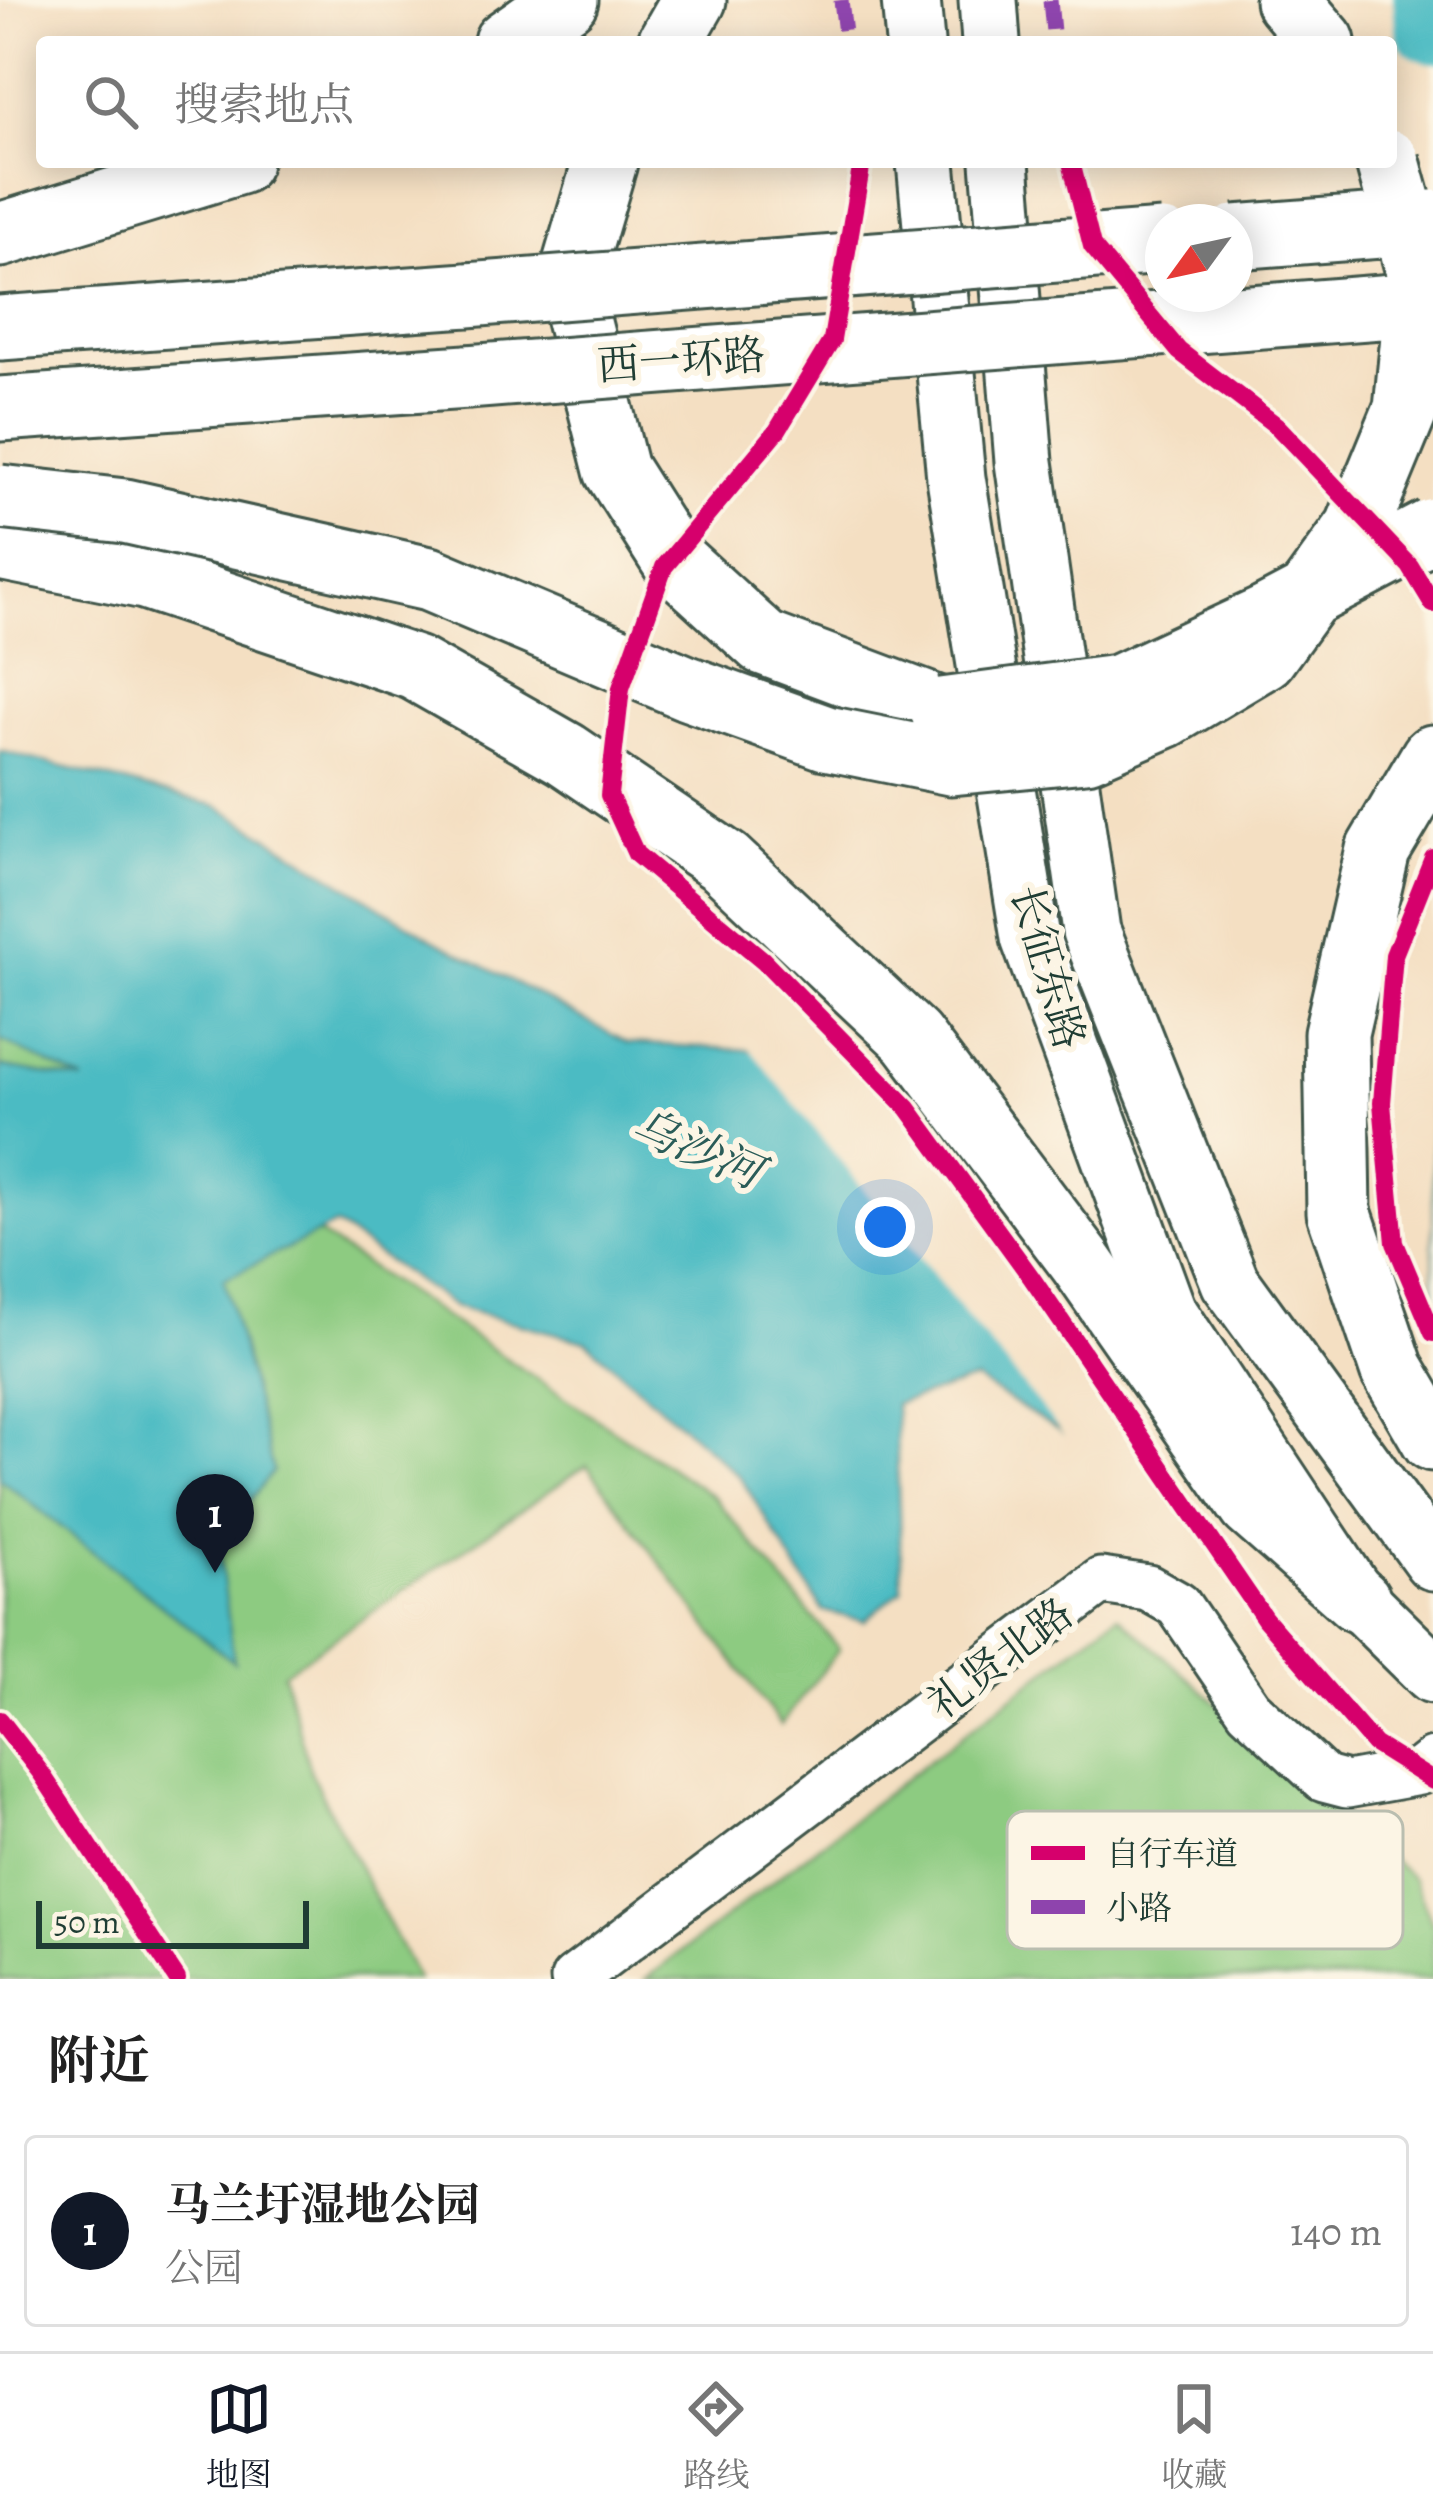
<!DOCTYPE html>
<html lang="zh">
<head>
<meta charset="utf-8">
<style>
  body { margin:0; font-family:Alegreya,"Noto Serif SC",serif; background:#f2f2f2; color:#222 }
  .compass { position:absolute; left:1145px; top:204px; width:108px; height:108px; border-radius:50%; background:#fff; box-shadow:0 6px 30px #0003; rotate:237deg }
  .scale { position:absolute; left:36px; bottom:30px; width:273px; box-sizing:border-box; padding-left:12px; border:6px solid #1f3d34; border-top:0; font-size:33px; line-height:42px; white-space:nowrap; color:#1f3d34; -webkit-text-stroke:9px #fcf5e5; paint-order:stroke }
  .you { position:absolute; left:885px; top:1227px; width:42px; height:42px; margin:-30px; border:9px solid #fff; border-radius:50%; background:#1a73e8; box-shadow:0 0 0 18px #1a73e833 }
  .badge { display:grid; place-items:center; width:78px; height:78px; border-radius:50%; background:#111827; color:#fff; font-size:39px; font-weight:700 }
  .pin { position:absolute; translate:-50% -99px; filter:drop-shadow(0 3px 6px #0008) }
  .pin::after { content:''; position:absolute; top:63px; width:42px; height:36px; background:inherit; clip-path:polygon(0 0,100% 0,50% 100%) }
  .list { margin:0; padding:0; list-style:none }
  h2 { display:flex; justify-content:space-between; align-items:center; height:156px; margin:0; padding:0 48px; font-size:51px }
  h2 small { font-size:39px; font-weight:400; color:#767676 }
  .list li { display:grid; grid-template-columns:78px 1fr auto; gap:36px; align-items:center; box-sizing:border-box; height:192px; margin:0 24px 24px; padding:0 24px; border:3px solid #e0e0e0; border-radius:12px }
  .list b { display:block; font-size:45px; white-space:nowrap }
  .list p { margin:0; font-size:39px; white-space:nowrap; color:#767676 }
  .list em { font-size:39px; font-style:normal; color:#767676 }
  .icon { flex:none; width:66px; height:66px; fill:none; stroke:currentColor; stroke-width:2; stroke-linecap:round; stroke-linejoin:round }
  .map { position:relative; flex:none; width:1433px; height:1979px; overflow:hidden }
  .search { position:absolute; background:#fff; box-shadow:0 6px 30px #0003; left:36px; right:36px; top:36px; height:132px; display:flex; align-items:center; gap:30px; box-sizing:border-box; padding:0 42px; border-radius:12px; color:#767676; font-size:45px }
  .sheet { height:372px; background:#fff }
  nav { display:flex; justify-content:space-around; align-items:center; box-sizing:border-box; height:168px; border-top:3px solid #e0e0e0; background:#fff; font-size:33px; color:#767676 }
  nav a { display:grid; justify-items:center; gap:6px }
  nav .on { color:#111827 }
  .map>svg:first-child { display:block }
</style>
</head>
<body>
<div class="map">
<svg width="1433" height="1979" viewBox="0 0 1433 1979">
  <rect width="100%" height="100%" fill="#fcf5e5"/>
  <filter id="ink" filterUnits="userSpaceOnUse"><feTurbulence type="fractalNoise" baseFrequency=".00833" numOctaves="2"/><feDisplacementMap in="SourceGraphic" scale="24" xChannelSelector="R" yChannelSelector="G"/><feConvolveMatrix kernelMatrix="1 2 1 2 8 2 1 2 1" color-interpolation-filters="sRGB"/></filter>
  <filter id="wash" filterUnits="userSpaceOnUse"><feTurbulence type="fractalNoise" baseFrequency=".004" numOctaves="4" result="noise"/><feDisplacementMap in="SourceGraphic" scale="48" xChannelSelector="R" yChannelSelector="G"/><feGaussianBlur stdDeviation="2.7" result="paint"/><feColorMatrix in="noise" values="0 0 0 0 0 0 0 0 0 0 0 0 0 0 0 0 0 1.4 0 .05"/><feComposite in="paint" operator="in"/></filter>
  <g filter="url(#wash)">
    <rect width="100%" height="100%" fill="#f4dfc2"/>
    <path fill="#8dcb81" stroke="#56845a" stroke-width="3" d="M0,1022l713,474 126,153 -58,76 -194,-260 -304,208 28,101 106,205h-417z
      M1118,1615l295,264 20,48v52h-787z"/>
    <path fill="#4cbbc3" stroke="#367c7c" stroke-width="3" d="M0,751l218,55 213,132 197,105 141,8 472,-29 192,-4v288l-338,147 -119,-73 -81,24 7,185 -38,32 -41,-10 -83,-134 -154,-136 -132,-34 -119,-82 -111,54 49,192 -55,70 16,121 -234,-183v-413l84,15 -84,-41z"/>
    <path fill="#f4dfc2" d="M1430,1013l3,300 -336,146 -24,-12 -328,-404 120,-1 162,-27z"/>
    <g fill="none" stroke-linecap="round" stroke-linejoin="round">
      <path stroke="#4cbbc3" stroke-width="66" d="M1426,0l2,28 5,2"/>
    </g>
  </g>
  <g filter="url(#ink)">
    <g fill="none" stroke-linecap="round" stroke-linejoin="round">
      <defs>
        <path id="minor" d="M574,1979l527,-398 47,7 30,17 71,104 75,70 23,6 72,-13 14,-11"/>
        <path id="major" d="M911,0l4,42
          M988,0l3,42
          M926,162l30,316 74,460 137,373 192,290 74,73
          M1000,162l24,300 67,469 139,351 203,279"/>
        <path id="highway" d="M1287,0l36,42
          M506,42l60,-42
          M670,42l24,-42
          M605,162l-36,122 47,186 57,90 91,83 178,67
          M0,235l239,-73
          M0,328l467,-33
          M0,409l467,-32
          M0,548l145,29 270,91 151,86 159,108 187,176 169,224 170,244 108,95
          M1433,757l-55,93 -42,183 3,179 53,157 41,70"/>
      </defs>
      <use href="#minor" stroke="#3f5549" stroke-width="51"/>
      <use href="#major" stroke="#3f5549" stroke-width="63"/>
      <use href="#highway" stroke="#3f5549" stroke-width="69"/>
      <use href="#minor" stroke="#fff" stroke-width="45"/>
      <use href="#major" stroke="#fff" stroke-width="57"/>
      <use href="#highway" stroke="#fff" stroke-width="63"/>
      <defs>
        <path id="highway-bridge" d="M1235,237l198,-15
          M467,295l696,-53
          M467,377l966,-74
          M0,497l125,14 304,68 258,109 139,50 125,25 135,-13 81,-35 97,-58 93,-129 49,-119 13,-134 -31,-113
          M942,710l176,-23 148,-69 167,-88"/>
      </defs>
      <use href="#highway-bridge" stroke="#3f5549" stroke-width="69" stroke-linecap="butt"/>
      <use href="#highway-bridge" stroke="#fff" stroke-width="63"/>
      <path stroke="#8e44ad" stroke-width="15" stroke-dasharray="30 15" stroke-linecap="butt" d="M841,0l5,42
        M1050,0l4,42"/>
      <defs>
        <path id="cycleway" d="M862,162l-30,178 -55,91 -113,136 -43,121 -12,107 27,59 127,106 145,148 123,169 234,342 109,125 59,37
          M1071,162l21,84 87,105 98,75 133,140 23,38
          M1433,858l-39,97 -12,148 13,140 38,90
          M0,1720l41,53 136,206"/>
      </defs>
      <use href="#cycleway" stroke="#fcf5e5" stroke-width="26"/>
      <use href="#cycleway" stroke="#d6006c" stroke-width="18"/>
    </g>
  </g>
  <g text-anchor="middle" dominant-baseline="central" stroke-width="12" stroke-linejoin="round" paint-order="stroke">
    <g font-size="42" fill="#1f3d34" stroke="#fcf5e5">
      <text transform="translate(681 360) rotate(-4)">西一环路</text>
      <text transform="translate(1048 967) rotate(74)">长征东路</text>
      <text transform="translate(1000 1658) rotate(-37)">礼贤北路</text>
    </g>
    <g font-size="45" font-style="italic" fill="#2a5c58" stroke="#fcf5e5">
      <text transform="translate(697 1149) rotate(23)">乌沙河</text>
    </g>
  </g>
  <rect x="1007" y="1811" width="396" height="138" rx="18" fill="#fcf5e5" stroke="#babeb0" stroke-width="3"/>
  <rect x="1031" y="1846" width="54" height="14" fill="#d6006c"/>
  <rect x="1031" y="1900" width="54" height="14" fill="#8e44ad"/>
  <g font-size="33" fill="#1f3d34">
    <text x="1106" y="1865">自行车道</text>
    <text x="1106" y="1919">小路</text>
  </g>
</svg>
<svg class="compass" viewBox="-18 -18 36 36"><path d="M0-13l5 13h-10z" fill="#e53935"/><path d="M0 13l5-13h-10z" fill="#767676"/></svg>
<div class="scale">50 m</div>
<div class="you"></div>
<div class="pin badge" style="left:215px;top:1573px">1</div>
<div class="search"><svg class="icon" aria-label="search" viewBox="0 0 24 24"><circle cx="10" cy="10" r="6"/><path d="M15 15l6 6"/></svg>搜索地点</div>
</div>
<section class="sheet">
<h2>附近<small></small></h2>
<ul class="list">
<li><span class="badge">1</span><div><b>马兰圩湿地公园</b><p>公园</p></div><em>140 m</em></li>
</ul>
</section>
<nav>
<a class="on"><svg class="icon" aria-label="map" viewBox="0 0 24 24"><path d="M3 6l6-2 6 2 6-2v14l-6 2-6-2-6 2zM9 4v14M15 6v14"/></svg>地图</a>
<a><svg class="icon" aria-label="directions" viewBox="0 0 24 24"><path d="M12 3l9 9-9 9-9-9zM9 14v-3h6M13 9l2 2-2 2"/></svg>路线</a>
<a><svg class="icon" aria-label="saved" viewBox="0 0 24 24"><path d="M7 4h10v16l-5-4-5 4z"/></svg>收藏</a>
</nav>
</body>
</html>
